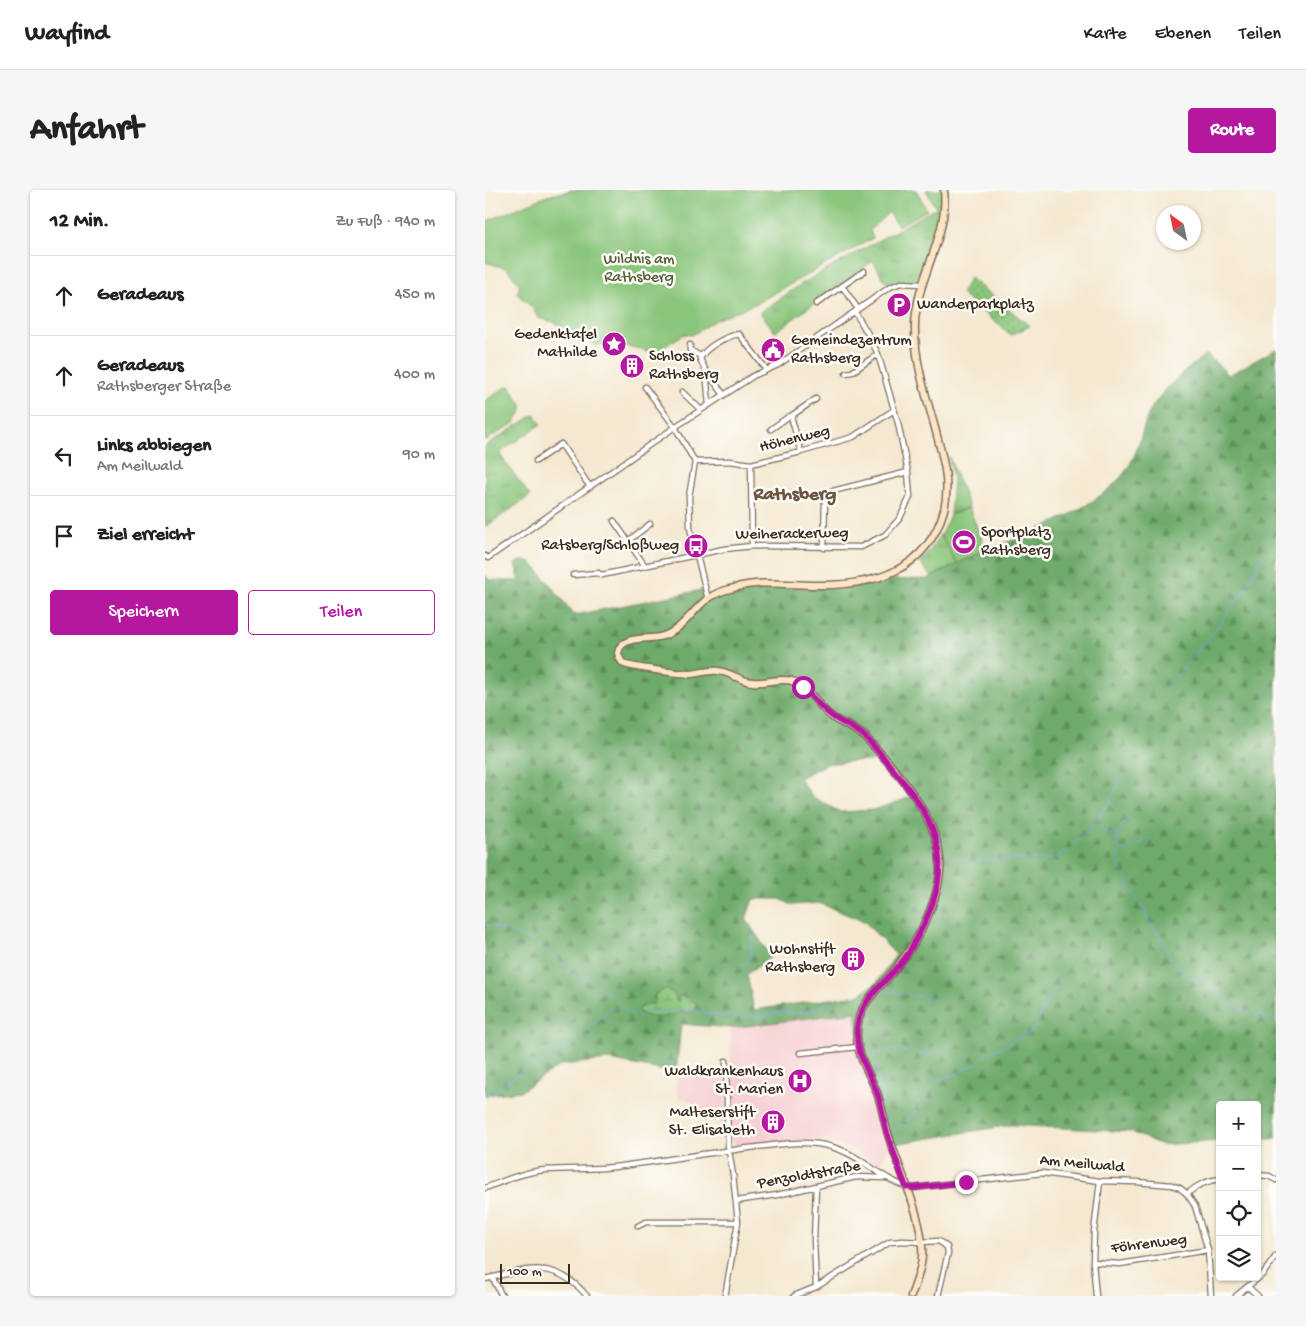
<!DOCTYPE html>
<html lang="de">
<head>
<meta charset="utf-8">
<style>
  body { margin:0; font-family:"Gochi Hand",sans-serif; background:#f6f6f6; color:#222 }
  .controls { position:absolute; right:15px; bottom:15px; display:grid; overflow:hidden; border-radius:5px; box-shadow:0 1px 4px #0004 }
  .controls button { width:45px; height:45px; display:grid; place-items:center; padding:0; border:0; border-bottom:1px solid #e0e0e0; background:#fff; color:#222; font:25px sans-serif }
  .compass { position:absolute; left:671px; top:15px; width:45px; height:45px; border-radius:50%; background:#fff; box-shadow:0 1px 4px #0004; rotate:327deg }
  .scale { position:absolute; left:15px; bottom:12px; width:70px; box-sizing:border-box; padding-left:5px; border:2px solid #3b2a1e; border-top:0; font-size:14px; line-height:18px; white-space:nowrap; color:#3b2a1e; -webkit-text-stroke:4px #fdfcf7; paint-order:stroke }
  .stop { position:absolute; width:15px; height:15px; margin:-11px; border:4px solid #b5179e; border-radius:50%; background:#fff }
  .stop.end { background:#b5179e; border-color:#fff; box-shadow:0 1px 5px #0008 }
  .list { margin:0; padding:0; list-style:none }
  h2 { display:flex; justify-content:space-between; align-items:center; height:65px; margin:0; padding:0 20px; font-size:21px }
  h2 small { font-size:16px; font-weight:400; color:#767676 }
  .list li { display:grid; grid-template-columns:32px 1fr auto; gap:15px; align-items:center; box-sizing:border-box; height:80px; padding:0 20px; border-top:1px solid #e0e0e0 }
  .list b { display:block; font-size:19px; white-space:nowrap }
  .list p { margin:0; font-size:16px; white-space:nowrap; color:#767676 }
  .list em { font-size:16px; font-style:normal; color:#767676 }
  .actions { display:flex; gap:10px; padding:15px 20px }
  .actions a { flex:1; padding:11px 0; border:1px solid #b5179e; border-radius:5px; text-align:center; font-size:18px; color:#b5179e }
  .actions .main { background:#b5179e; color:#fff }
  .icon { flex:none; width:28px; height:28px; fill:none; stroke:currentColor; stroke-width:2; stroke-linecap:round; stroke-linejoin:round }
  .map { position:relative; flex:none; width:791px; height:1106px; overflow:hidden; border-radius:5px }
  header { display:flex; align-items:center; gap:30px; box-sizing:border-box; height:70px; padding:0 25px; background:#fff; border-bottom:1px solid #e0e0e0 }
  header strong { font-size:24px }
  nav { display:flex; gap:28px; margin-inline-start:auto; font-size:18px }
  .intro { display:flex; align-items:center; justify-content:space-between; box-sizing:border-box; height:120px; padding:0 30px }
  h1 { margin:0; font-size:35px }
  .button { padding:12px 22px; border-radius:5px; background:#b5179e; color:#fff; font-size:18px; font-weight:700 }
  main { display:flex; gap:30px; padding:0 30px }
  aside { flex:1; background:#fff; border-radius:5px; box-shadow:0 1px 4px #0004 }
  .map>svg:first-child { display:block }
</style>
</head>
<body>
<header>
<strong>Wayfind</strong>
<nav><a>Karte</a><a>Ebenen</a><a>Teilen</a></nav>
</header>
<div class="intro"><h1>Anfahrt</h1><a class="button">Route</a></div>
<main>
<aside>
<h2>12 Min.<small>Zu Fuß · 940 m</small></h2>
<ul class="list">
<li><svg class="icon" aria-label="ahead" viewBox="0 0 24 24"><path d="M12 20V5M6 11l6-6 6 6"/></svg><div><b>Geradeaus</b></div><em>450 m</em></li>
<li><svg class="icon" aria-label="ahead" viewBox="0 0 24 24"><path d="M12 20V5M6 11l6-6 6 6"/></svg><div><b>Geradeaus</b><p>Rathsberger Straße</p></div><em>400 m</em></li>
<li><svg class="icon" aria-label="left" viewBox="0 0 24 24"><path d="M17 20v-9H6M10 6l-5 5 5 5"/></svg><div><b>Links abbiegen</b><p>Am Meilwald</p></div><em>90 m</em></li>
<li><svg class="icon" aria-label="arrive" viewBox="0 0 24 24"><path d="M6 21V4h12l-3 4 3 4H6"/></svg><div><b>Ziel erreicht</b></div></li>
</ul>
<div class="actions"><a class="main">Speichern</a><a>Teilen</a></div>
</aside>
<div class="map">
<svg width="791" height="1106" viewBox="0 0 791 1106">
  <defs>
    <pattern id="grass-tufts" width="24" height="20" patternUnits="userSpaceOnUse" patternTransform="scale(1.25)"><rect width="24" height="20" fill="#89c57a"/><path d="M3 7l-1-3M5 7V3M7 7l1-3M15 17l-1-3M17 17v-4M19 17l1-3" fill="none" stroke="#71a063"/></pattern>
    <pattern id="forest-firs" width="22" height="20" patternUnits="userSpaceOnUse" patternTransform="scale(1.25)"><rect width="22" height="20" fill="#6eaa6a"/><path d="M5 1l3.5 6h-7zM16 11l3.5 6h-7z" fill="#5c8b57"/></pattern>
    <pattern id="wetland-marsh" width="20" height="14" patternUnits="userSpaceOnUse" patternTransform="scale(1.25)"><rect width="20" height="14" fill="#89c57a"/><path d="M1 5h8M5 5V1M11 12h8M15 12V8" fill="none" stroke="#71a063"/></pattern>
    <pattern id="garden-dots" width="8" height="8" patternUnits="userSpaceOnUse" patternTransform="scale(1.25)"><rect width="8" height="8" fill="#89c57a"/><path d="M2 2h.1M6 6h.1" fill="none" stroke="#71a063" stroke-width="1.8" stroke-linecap="round"/></pattern>
  </defs>
  <rect width="100%" height="100%" fill="#fdfcf7"/>
  <filter id="ink" filterUnits="userSpaceOnUse"><feTurbulence type="fractalNoise" baseFrequency=".02" numOctaves="2"/><feDisplacementMap in="SourceGraphic" scale="10" xChannelSelector="R" yChannelSelector="G"/><feConvolveMatrix kernelMatrix="1 2 1 2 8 2 1 2 1" color-interpolation-filters="sRGB"/></filter>
  <filter id="wash" filterUnits="userSpaceOnUse"><feTurbulence type="fractalNoise" baseFrequency=".0096" numOctaves="4" result="noise"/><feDisplacementMap in="SourceGraphic" scale="20" xChannelSelector="R" yChannelSelector="G"/><feGaussianBlur stdDeviation="1.12" result="paint"/><feColorMatrix in="noise" values="0 0 0 0 0 0 0 0 0 0 0 0 0 0 0 0 0 1.4 0 .05"/><feComposite in="paint" operator="in"/></filter>
  <g filter="url(#wash)">
    <rect width="100%" height="100%" fill="#f4e8d0"/>
    <path fill="#f7cfd1" d="M371,822v11l32,122 -7,22 -29,-18 -22,-7 -21,-2 -74,5 -4,-5v-112z
      M193,881l46,2 2,48 -5,3 -5,-6 -4,2 -26,-22h-6l-4,-7z"/>
    <path fill="url(#grass-tufts)" stroke="#62784c" d="M441,0h18l1,16 -24,78h-34l-14,-23 -98,71 -15,-20 43,-29 133,-75z
      M50,224l6,10 -39,27 -2,4 30,41 -45,31v-81z
      M464,267l20,50 -19,7 3,-33z
      M455,345l17,29 -25,13 -13,-15 11,-11z"/>
    <path fill="url(#forest-firs)" stroke="#546a44" fill-rule="evenodd" d="M791,159v790h-19v-34h-37v36l-58,4 -31,-13 -120,-7 -123,20 -10,-44 -12,-28 -10,-50v-11l-125,16 -50,-4 -5,49 -67,-13 -48,5 -40,26 -36,4v-520l5,5 29,1 -4,-17c5,-4 9,-4 15,-1 7,3 37,43 44,52l128,-25v7l6,5 22,-10 26,-5 79,1 23,-2 25,-6 44,-1 30,-15v-1c50,-23 128,-45 164,-86 16,-18 19,-41 27,-62 9,-22 40,-46 58,-61l23,21zM371,571h20l18,12 16,22v2l-21,8 -17,5 -32,2 -27,-15 -14,-19 27,-14zM268,709h27l12,6 27,-2 46,19 31,33 -20,28 -18,12 -104,15 -7,-36 24,-17 -25,-38z"/>
    <path fill="url(#wetland-marsh)" stroke="#62784c" d="M181,799l8,5 2,6 3,1v-5l9,2 8,5 -1,7 -7,3 -6,-2c-14,7 -31,9 -44,0l1,-3 16,-5v-9z"/>
    <path fill="#89c57a" stroke="#62784c" d="M87,0h344l11,20 -29,16 -9,-14 -19,18 3,8 -116,65 -42,17 -21,14 -3,1 -7,-1 -22,14 3,7 -10,2c-7,-10 -47,-14 -60,-12l-41,-23 -16,-4 -5,-10 -16,-14 3,-9 -14,-17 -21,-6v-40l62,-26z
      M22,196h2l13,19v6l-8,12 -29,18v-40z
      M484,318l17,41 -29,14 -16,-28 9,-20z"/>
    <path fill="url(#garden-dots)" stroke="#62784c" d="M485,88l60,48 -19,9 -50,-41z"/>
    <g fill="none" stroke-linecap="round" stroke-linejoin="round">
      <path stroke="#76a5e0" stroke-width="1" d="M679,500l41,-47 37,-49 21,-40
        M611,631l15,-21 10,-22
        M614,634l8,11 11,-1 -1,11 5,6c-6,8 -4,14 2,22
        M633,644l9,-16
        M637,661l28,-13
        M470,669h15
        M490,670h13
        M507,670l61,-1 15,-9 24,-24
        M641,686l2,4
        M642,693l13,21 5,4 4,14 6,6 15,29
        M0,735l4,1
        M8,737l12,4
        M24,742l9,4
        M37,747l11,5
        M51,755l9,5
        M63,762l10,8
        M687,771l7,7 4,8 8,3 13,-1 8,6 10,17 26,12
        M78,773l4,2
        M258,774l7,-5 3,-24
        M86,777l21,16
        M112,796l12,8
        M424,805l26,4
        M128,806l6,3
        M388,811l9,-11 22,4
        M138,819l16,8
        M159,825l3,-3 48,-2 11,4 24,2
        M772,825l19,5
        M249,827h20l31,-6c11,7 36,-5 48,-9
        M415,858l9,5
        M431,862l15,5
        M387,866l8,-4 16,-3
        M497,867l51,-26 25,-49
        M391,874l7,36
        M448,894l3,-4 18,-5 23,-12
        M0,908l36,-26 10,-4 41,-23 36,-35 7,-2
        M402,926l5,18
        M419,931l10,-5 16,-28
        M408,941l6,-7"/>
    </g>
  </g>
  <g filter="url(#ink)">
    <g fill="none" stroke-linecap="round" stroke-linejoin="round">
      <defs>
        <path id="street" d="M357,96l16,23
          M331,114l48,-33
          M205,155v5l10,6
          M221,181l3,34
          M361,183l6,-1 26,-18
          M160,197l30,40 20,35 -6,34 1,32 18,71
          M197,202l19,18
          M239,205l-19,-26 -5,-10c5,-12 27,-23 39,-25l27,35
          M286,239l17,-12 3,-1
          M316,262l-10,-36 25,-17
          M51,271l25,-17 29,43
          M210,272l35,-1 21,3 50,-12 52,-15 41,-27
          M266,274l1,82
          M129,331l31,45
          M143,351l22,-17
          M339,358l1,-51 4,-5 79,-20
          M0,366l3,2 187,-131 78,-51 25,-11 112,-78 11,-4 20,1
          M88,385l25,-2 4,2 122,-26 28,-3 109,1 24,-12 15,-17 10,-21 -2,-25 -10,-49 -20,-69 -10,-20 -13,-22
          M315,863l58,-6
          M216,882l25,-1
          M772,985l12,1 7,4
          M331,996l-2,54 2,47
          M0,998c19,-7 41,-17 61,-18 26,-2 51,0 76,-4 43,-6 85,-13 127,-18 27,-3 57,-9 83,-1 30,8 50,35 81,41l129,-15 58,8 37,1 35,3 8,3 7,6 8,12 13,44 3,46
          M702,1004c10,-9 19,-13 33,-15
          M251,1011l41,-6 79,-18 29,1
          M153,1036l8,-4h92
          M608,1072l27,2 88,-14
          M7,1087l10,19
          M0,1089c44,-10 69,-21 102,17
          M763,1097l10,9
          M240,1106l13,-74 -5,-47 -5,-30 -2,-84
          M309,1106l22,-9 74,-45 13,-1 19,1 17,-1 8,6 1,6 -10,43
          M611,1106l-3,-34 1,-30 6,-51
          M751,1106l27,-22 13,-18"/>
        <path id="secondary" d="M426,1106c5,-13 10,-26 11,-39 3,-35 -21,-83 -32,-117 -6,-15 -7,-32 -13,-47 -7,-19 -19,-35 -20,-55 -2,-35 22,-48 41,-72 21,-26 45,-73 42,-107 -3,-43 -45,-91 -74,-121 -9,-10 -23,-13 -34,-21 -14,-10 -23,-31 -40,-36 -12,-4 -27,3 -40,1 -12,-1 -22,-10 -34,-11 -9,-1 -18,2 -27,3 -8,0 -62,-7 -67,-10 -4,-3 -5,-7 -6,-11 3,-19 31,-12 45,-17 19,-6 29,-25 43,-36 8,-6 18,-10 28,-12 26,-8 55,-3 82,-3 58,1 111,-14 128,-75 7,-28 -2,-55 -9,-82 -9,-33 -21,-68 -20,-103 1,-47 34,-88 29,-135"/>
      </defs>
      <use href="#street" stroke="#7c6c5c" stroke-width="7"/>
      <use href="#secondary" stroke="#7c6c5c" stroke-width="9"/>
      <use href="#street" stroke="#fff" stroke-width="4.5"/>
      <use href="#secondary" stroke="#fee5c5" stroke-width="6"/>
    </g>
  </g>
  <g fill="none" stroke-linecap="round" stroke-linejoin="round" filter="url(#ink)">
    <path stroke="#b5179e" stroke-width="6" d="M318,497c9,10 18,21 29,29 10,8 23,11 32,20 12,11 22,25 32,37 55,65 56,106 13,179 -16,27 -48,42 -52,76 -2,25 12,43 20,65 5,13 6,27 10,40 6,18 12,36 19,54l7,1 53,-6"/>
  </g>
  <defs>
    <symbol id="parking-disc" viewBox="-11 -11 22 22"><circle r="9.5" fill="#b5179e" stroke="#fdfcf7"/><path d="M-3.5-5.5H1a3.5 3.5 0 0 1 0 7H-1V5.5H-3.5ZM-1-3.4V-.6H.8a1.4 1.4 0 0 0 0-2.8Z" fill="#fff"/></symbol>
    <symbol id="sight-disc" viewBox="-11 -11 22 22"><circle r="9.5" fill="#b5179e" stroke="#fdfcf7"/><path d="M0-6L1.8-2.2L6-1.7L2.9 1.2L3.7 5.4L0 3.3L-3.7 5.4L-2.9 1.2L-6-1.7L-1.8-2.2Z" fill="#fff"/></symbol>
    <symbol id="civic-disc" viewBox="-11 -11 22 22"><circle r="9.5" fill="#b5179e" stroke="#fdfcf7"/><path d="M-.6-6.5H3V-4.5H.6V-3L4-1V1h2V6H-6V1h2V-1L-.6-3ZM-1.2 2.5V6h2.4V2.5Z" fill="#fff"/></symbol>
    <symbol id="building-disc" viewBox="-11 -11 22 22"><circle r="9.5" fill="#b5179e" stroke="#fdfcf7"/><path d="M-4-6H4V6H1V3H-1V6H-4ZM-2.5-4.3h1.7v1.8h-1.7ZM.8-4.3h1.7v1.8H.8ZM-2.5-1h1.7V.8h-1.7ZM.8-1h1.7V.8H.8Z" fill="#fff"/></symbol>
    <symbol id="stadium-disc" viewBox="-11 -11 22 22"><circle r="9.5" fill="#b5179e" stroke="#fdfcf7"/><path d="M0-5a6.5 5 0 1 0 0 10a6.5 5 0 1 0 0-10ZM-3.5-1.8h7v3.6h-7Z" fill="#fff"/></symbol>
    <symbol id="bus-disc" viewBox="-11 -11 22 22"><circle r="9.5" fill="#b5179e" stroke="#fdfcf7"/><path d="M-5-6H5V4H4V6H2V4H-2V6H-4V4H-5ZM-3.5-4V0h7V-4ZM-3.5 1.2v1.5H-2V1.2ZM2 1.2v1.5H3.5V1.2Z" fill="#fff"/></symbol>
    <symbol id="hospital-disc" viewBox="-11 -11 22 22"><circle r="9.5" fill="#b5179e" stroke="#fdfcf7"/><path d="M-5-5h3v3.5h4V-5h3V5h-3V1.5h-4V5h-3Z" fill="#fff"/></symbol>
  </defs>
  <g fill-rule="evenodd">
    <use href="#parking-disc" x="400" y="101" width="28" height="28"/>
    <use href="#sight-disc" x="115" y="140" width="28" height="28"/>
    <use href="#civic-disc" x="274" y="146" width="28" height="28"/>
    <use href="#building-disc" x="133" y="162" width="28" height="28"/>
    <use href="#stadium-disc" x="465" y="338" width="28" height="28"/>
    <use href="#bus-disc" x="197" y="342" width="28" height="28"/>
    <use href="#building-disc" x="354" y="755" width="28" height="28"/>
    <use href="#hospital-disc" x="301" y="877" width="28" height="28"/>
    <use href="#building-disc" x="274" y="918" width="28" height="28"/>
  </g>
  <g text-anchor="middle" dominant-baseline="central" stroke-width="5" stroke-linejoin="round" paint-order="stroke">
    <g font-size="16" fill="#56603e" stroke="#fdfcf7">
      <text x="154" y="70">Wildnis am<tspan x="154" dy="18">Rathsberg</tspan></text>
    </g>
    <g font-size="16" fill="#3b2a1e" stroke="#fdfcf7" text-anchor="end">
      <text x="432" y="115" text-anchor="start">Wanderparkplatz</text>
      <text x="112" y="145">Gedenktafel<tspan x="112" dy="18">Mathilde</tspan></text>
      <text x="306" y="151" text-anchor="start">Gemeindezentrum<tspan x="306" dy="18">Rathsberg</tspan></text>
      <text x="164" y="167" text-anchor="start">Schloss<tspan x="164" dy="18">Rathsberg</tspan></text>
      <text x="496" y="343" text-anchor="start">Sportplatz<tspan x="496" dy="18">Rathsberg</tspan></text>
      <text x="194" y="356">Ratsberg/Schloßweg</text>
      <text x="350" y="760">Wohnstift<tspan x="350" dy="18">Rathsberg</tspan></text>
      <text x="298" y="882">Waldkrankenhaus<tspan x="298" dy="18">St. Marien</tspan></text>
      <text x="270" y="923">Malteserstift<tspan x="270" dy="18">St. Elisabeth</tspan></text>
    </g>
    <g font-size="16" fill="#3b2a1e" stroke="#fdfcf7">
      <text transform="translate(310 250) rotate(-14)">Höhenweg</text>
      <text transform="translate(307 345) rotate(-1)">Weiherackerweg</text>
      <text transform="translate(597 975) rotate(5)">Am Meilwald</text>
      <text transform="translate(324 986) rotate(-10)">Penzoldtstraße</text>
      <text transform="translate(664 1055) rotate(-7)">Föhrenweg</text>
    </g>
    <g font-size="19" font-weight="bold" fill="#6e5443" stroke="#fdfcf7">
      <text x="310" y="305">Rathsberg</text>
    </g>
  </g>
</svg>
<div class="controls">
<button>+</button>
<button>−</button>
<button><svg class="icon" aria-label="locate" viewBox="0 0 24 24"><circle cx="12" cy="12" r="6"/><path d="M12 2v4M12 18v4M2 12h4M18 12h4"/></svg></button>
<button><svg class="icon" aria-label="layers" viewBox="0 0 24 24"><path d="M12 4l9 5-9 5-9-5zM3 14l9 5 9-5"/></svg></button>
</div>
<svg class="compass" viewBox="-18 -18 36 36"><path d="M0-13l5 13h-10z" fill="#e53935"/><path d="M0 13l5-13h-10z" fill="#767676"/></svg>
<div class="scale">100 m</div>
<div class="stop" style="left:318px;top:497px"></div>
<div class="stop end" style="left:481px;top:992px"></div>
</div>
</main>
</body>
</html>
